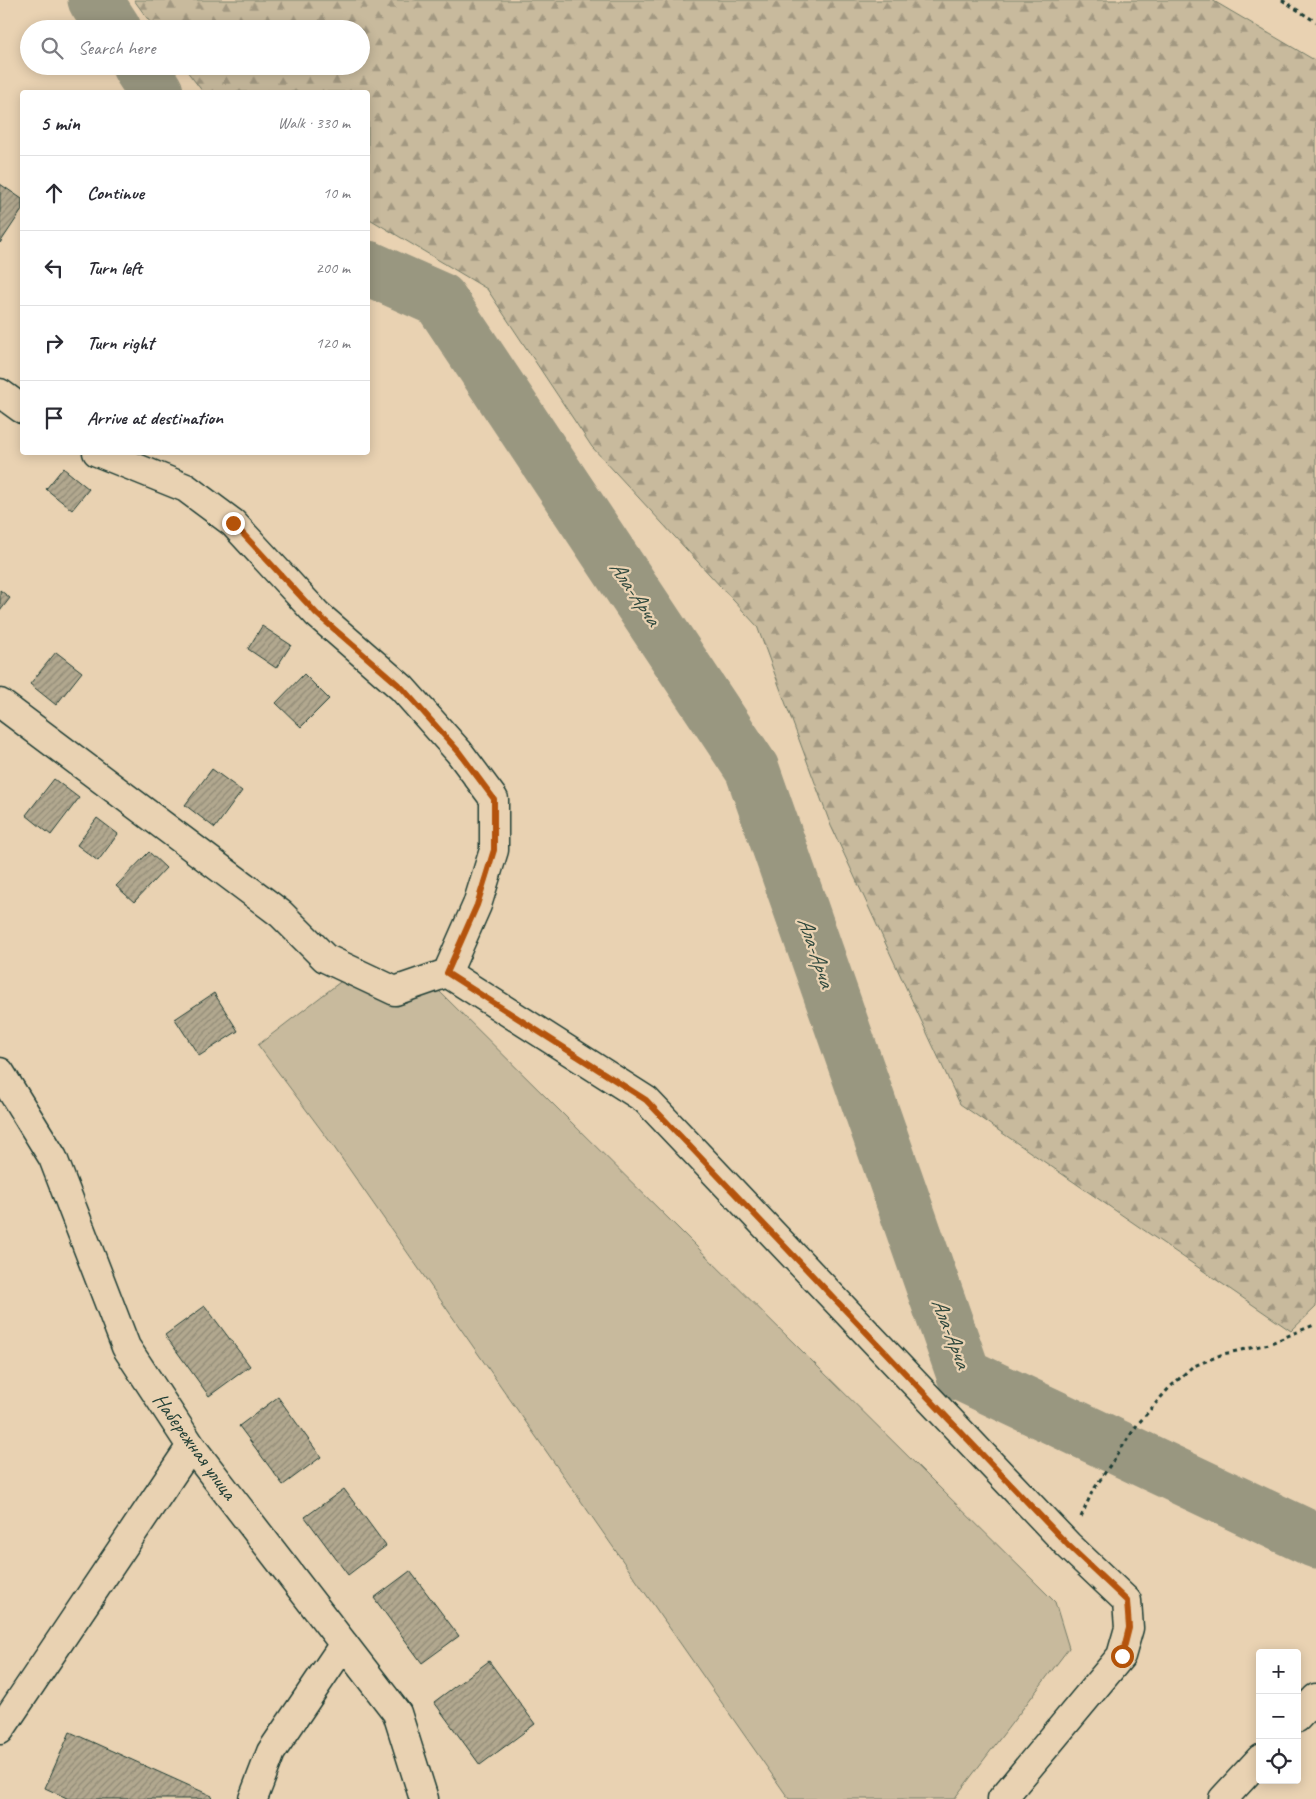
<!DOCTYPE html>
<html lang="en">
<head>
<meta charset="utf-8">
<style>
  body { margin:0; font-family:Caveat,sans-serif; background:#f7f7f7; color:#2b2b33 }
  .controls { position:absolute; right:15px; bottom:15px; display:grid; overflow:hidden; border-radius:5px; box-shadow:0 2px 12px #0003 }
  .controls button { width:45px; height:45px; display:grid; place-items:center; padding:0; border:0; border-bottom:1px solid #e1e1e2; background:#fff; color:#2b2b33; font:25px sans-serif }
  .stop { position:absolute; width:15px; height:15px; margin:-11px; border:4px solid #b45309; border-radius:50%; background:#fff }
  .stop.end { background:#b45309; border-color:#fff; box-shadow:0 1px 5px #0008 }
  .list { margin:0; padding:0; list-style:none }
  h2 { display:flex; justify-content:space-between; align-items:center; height:65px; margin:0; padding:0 20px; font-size:21px }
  h2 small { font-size:16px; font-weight:400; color:#7c7c81 }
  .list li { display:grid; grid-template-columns:32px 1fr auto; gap:15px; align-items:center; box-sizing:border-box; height:75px; padding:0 20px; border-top:1px solid #e1e1e2 }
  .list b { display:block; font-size:19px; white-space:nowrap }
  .list em { font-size:16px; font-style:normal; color:#7c7c81 }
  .icon { flex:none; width:28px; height:28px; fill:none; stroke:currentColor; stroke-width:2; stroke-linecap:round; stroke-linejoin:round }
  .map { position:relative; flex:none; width:1316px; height:1799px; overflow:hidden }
  .search { position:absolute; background:#fff; box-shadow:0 2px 12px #0003; left:20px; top:20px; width:350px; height:55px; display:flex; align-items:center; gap:12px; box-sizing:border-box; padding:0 18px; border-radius:28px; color:#7c7c81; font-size:19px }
  .panel { position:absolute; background:#fff; box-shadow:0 2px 12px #0003; left:20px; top:90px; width:350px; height:365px; border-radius:5px }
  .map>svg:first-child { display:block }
</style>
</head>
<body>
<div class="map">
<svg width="1316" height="1799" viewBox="0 0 1316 1799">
  <defs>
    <pattern id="forest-firs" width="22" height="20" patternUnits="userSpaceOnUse" patternTransform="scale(1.25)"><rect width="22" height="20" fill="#c8ba9d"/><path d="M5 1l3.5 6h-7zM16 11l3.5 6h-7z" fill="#a29881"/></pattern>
    <pattern id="building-hatch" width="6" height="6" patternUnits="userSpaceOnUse" patternTransform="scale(1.25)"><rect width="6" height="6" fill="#b2a88f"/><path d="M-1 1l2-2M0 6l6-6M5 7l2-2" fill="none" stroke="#908a76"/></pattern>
  </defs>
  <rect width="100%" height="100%" fill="#e9d2b2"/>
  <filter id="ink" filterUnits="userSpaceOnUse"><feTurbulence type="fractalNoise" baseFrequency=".02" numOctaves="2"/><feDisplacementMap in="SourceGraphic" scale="10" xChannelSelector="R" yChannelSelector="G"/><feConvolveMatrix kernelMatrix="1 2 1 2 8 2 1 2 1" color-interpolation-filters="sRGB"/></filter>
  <g filter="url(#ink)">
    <path fill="#c8ba9d" stroke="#747c68" d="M344,979l92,9 619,614 14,46 -115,151h-165l-458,-656 -73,-98z"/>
    <path fill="url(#forest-firs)" stroke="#747c68" d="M134,0h1078l104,61v1246l-25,24 -331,-227 -129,-278 -74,-200 -165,-179 -105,-158 -119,-71v-126h-165l-20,-26h178v-37h-206z"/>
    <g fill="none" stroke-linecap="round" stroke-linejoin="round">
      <path stroke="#999780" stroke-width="55" d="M95,0l19,29
        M139,66l17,26
        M368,268l72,32 312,469 212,606 352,166"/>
    </g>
    <path fill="url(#building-hatch)" stroke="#1f3d34" d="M0,184l22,15v11l-22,33z
      M63,468l26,21 -17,21 -26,-21z
      M0,590l10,8 -10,13z
      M262,626l29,19 -15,23 -28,-19z
      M56,652l26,20 -26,33 -26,-21z
      M304,674l25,25 -28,28 -25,-24z
      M212,769l30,22 -27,37 -30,-23z
      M54,779l25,19 -28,37 -25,-20z
      M97,818l21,16 -20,27 -21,-16z
      M149,852l17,16 -32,34 -18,-16z
      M214,993l24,38 -39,25 -24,-37z
      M205,1306l45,60 -41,30 -44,-61z
      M278,1397l43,60 -38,28 -44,-59z
      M344,1489l42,57 -38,29 -43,-58z
      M410,1571l49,65 -37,27 -48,-65z
      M489,1661l46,63 -55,41 -46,-63z
      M70,1732l142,64 -1,3h-142l-24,-11z"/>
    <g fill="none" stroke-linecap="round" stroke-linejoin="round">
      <defs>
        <path id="minor" d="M0,393l22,16
          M0,703l281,211 44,44 70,33 52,-18 30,-68 17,-55v-51l-35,-47 -57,-64 -85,-74 -84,-91 -47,-35 -89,-36
          M447,973l199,127 422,445 59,56 2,27 -8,28 -119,143
          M0,1072l53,86 73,189 65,99 206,267 27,86
          M0,1730l191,-284
          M253,1799l18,-47 73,-108"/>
        <path id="major" d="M1297,1718l19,-20
          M1223,1799l37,-40"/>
      </defs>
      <use href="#minor" stroke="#1f3d34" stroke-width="31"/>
      <use href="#major" stroke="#1f3d34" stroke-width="31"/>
      <path stroke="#1f3d34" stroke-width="3" stroke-dasharray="4 4" stroke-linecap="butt" d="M1282,0l34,22
        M1081,1517l11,-25 45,-67 32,-37 23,-21 31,-13 46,-10 47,-20"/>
      <use href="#minor" stroke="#e9d2b2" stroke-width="28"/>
      <use href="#major" stroke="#e9d2b2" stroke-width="28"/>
    </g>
  </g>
  <g fill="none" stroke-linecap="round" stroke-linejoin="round" filter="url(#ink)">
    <path stroke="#b45309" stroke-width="6" d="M233,523l84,91 85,74 57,64 35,47v51l-17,55 -30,68 199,127 422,445 59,56 2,27 -7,28"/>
  </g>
  <g text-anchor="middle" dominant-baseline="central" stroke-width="4.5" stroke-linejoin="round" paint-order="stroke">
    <g font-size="21" fill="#1f3d34" stroke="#e9d2b2">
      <text transform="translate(195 1446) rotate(54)">Набережная улица</text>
    </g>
    <g font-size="22" font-style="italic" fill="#314a3f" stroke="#e9d2b2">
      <text transform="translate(635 593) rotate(56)">Ала-Арча</text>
      <text transform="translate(816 952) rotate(71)">Ала-Арча</text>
      <text transform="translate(951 1333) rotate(69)">Ала-Арча</text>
    </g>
  </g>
</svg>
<div class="controls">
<button>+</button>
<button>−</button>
<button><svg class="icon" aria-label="locate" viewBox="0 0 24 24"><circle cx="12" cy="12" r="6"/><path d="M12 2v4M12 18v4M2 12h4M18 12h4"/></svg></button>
</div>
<div class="stop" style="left:1122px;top:1656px"></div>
<div class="stop end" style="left:233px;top:523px"></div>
<div class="search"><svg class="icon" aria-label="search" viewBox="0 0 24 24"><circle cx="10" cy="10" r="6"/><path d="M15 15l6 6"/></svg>Search here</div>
<section class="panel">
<h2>5 min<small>Walk · 330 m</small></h2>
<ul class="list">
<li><svg class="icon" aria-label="ahead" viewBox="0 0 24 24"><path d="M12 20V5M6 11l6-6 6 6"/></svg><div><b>Continue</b></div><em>10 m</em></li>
<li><svg class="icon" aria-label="left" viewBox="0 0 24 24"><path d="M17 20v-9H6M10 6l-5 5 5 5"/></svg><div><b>Turn left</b></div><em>200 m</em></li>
<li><svg class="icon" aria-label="right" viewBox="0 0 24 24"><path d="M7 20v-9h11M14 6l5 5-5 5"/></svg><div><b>Turn right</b></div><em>120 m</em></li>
<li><svg class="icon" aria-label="arrive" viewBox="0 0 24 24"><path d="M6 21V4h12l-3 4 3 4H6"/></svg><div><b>Arrive at destination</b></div></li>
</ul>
</section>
</div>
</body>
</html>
